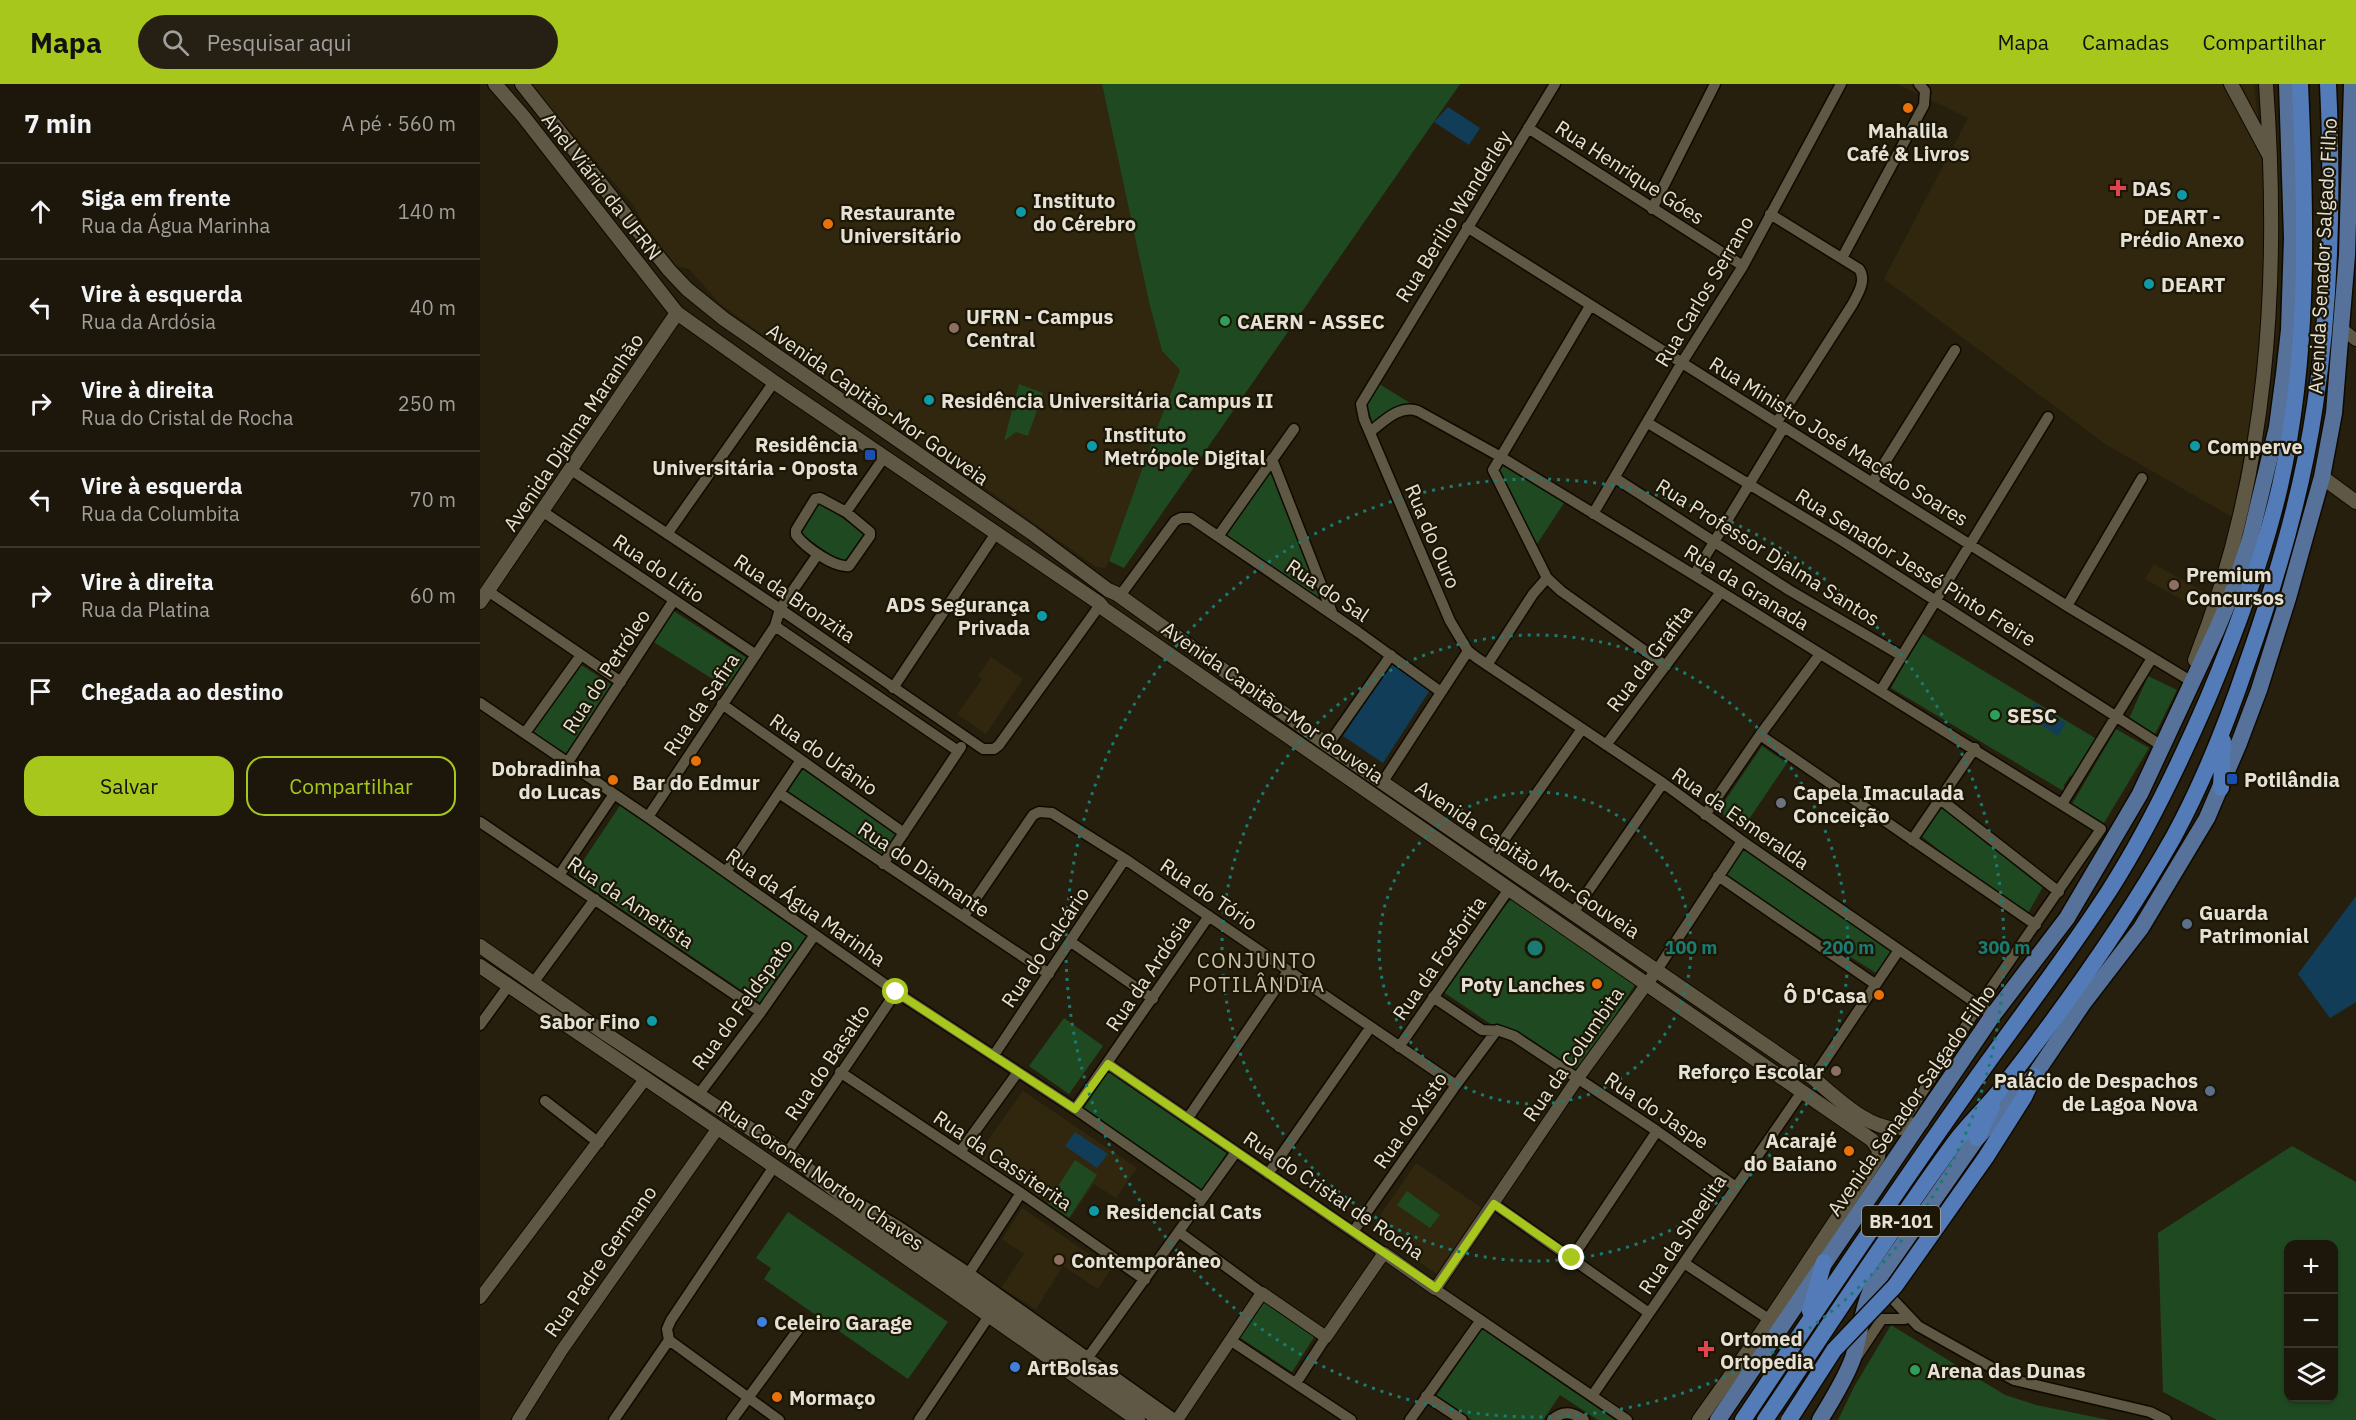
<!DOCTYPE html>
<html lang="pt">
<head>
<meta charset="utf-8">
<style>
  body { margin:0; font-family:"IBM Plex Sans",sans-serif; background:#252013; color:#f1f3f6 }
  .controls { position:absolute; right:18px; bottom:18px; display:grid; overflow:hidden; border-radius:12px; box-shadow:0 2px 4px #0004 }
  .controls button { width:54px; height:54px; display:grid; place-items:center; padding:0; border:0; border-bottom:2px solid #3a362b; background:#1c170a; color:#f1f3f6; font:30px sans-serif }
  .stop { position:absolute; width:18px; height:18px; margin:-14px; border:4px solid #a8c71d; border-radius:50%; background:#fff }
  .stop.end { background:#a8c71d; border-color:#fff; box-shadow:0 2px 6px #0008 }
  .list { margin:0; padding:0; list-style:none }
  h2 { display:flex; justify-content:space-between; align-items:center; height:78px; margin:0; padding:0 24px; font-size:26px }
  h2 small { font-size:20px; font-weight:400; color:#a09f9c }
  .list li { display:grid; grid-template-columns:39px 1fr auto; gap:18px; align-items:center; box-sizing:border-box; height:96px; padding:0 24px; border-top:2px solid #3a362b }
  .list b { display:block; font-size:22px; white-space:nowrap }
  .list p { margin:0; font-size:20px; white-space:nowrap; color:#a09f9c }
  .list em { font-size:20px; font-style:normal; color:#a09f9c }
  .actions { display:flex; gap:12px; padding:18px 24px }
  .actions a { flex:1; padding:14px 0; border:2px solid #a8c71d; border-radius:18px; text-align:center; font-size:21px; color:#a8c71d }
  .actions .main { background:#a8c71d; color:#111 }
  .icon { flex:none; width:33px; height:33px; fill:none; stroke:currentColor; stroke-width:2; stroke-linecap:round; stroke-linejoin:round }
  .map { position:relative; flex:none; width:1876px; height:1336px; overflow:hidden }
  header { display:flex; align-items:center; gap:36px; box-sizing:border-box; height:84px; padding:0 30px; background:#a8c71d; color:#111 }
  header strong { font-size:28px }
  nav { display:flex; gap:33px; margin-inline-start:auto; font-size:21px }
  .search { width:420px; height:54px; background:#252013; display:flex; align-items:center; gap:15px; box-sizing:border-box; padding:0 21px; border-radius:33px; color:#a09f9c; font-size:22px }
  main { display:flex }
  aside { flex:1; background:#1c170a }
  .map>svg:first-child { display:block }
</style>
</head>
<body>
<header>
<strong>Mapa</strong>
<div class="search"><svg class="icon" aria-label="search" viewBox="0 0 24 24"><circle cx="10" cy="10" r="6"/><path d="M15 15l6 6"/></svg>Pesquisar aqui</div>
<nav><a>Mapa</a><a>Camadas</a><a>Compartilhar</a></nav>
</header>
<main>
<aside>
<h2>7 min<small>A pé · 560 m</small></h2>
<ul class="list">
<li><svg class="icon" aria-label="ahead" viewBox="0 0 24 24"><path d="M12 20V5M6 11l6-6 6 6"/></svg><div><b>Siga em frente</b><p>Rua da Água Marinha</p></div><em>140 m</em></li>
<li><svg class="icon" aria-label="left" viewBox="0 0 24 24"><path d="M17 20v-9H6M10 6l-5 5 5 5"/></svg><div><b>Vire à esquerda</b><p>Rua da Ardósia</p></div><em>40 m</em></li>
<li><svg class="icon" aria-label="right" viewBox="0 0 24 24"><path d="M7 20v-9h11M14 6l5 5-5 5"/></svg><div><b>Vire à direita</b><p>Rua do Cristal de Rocha</p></div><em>250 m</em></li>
<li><svg class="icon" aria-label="left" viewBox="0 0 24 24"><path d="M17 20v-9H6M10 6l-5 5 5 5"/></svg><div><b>Vire à esquerda</b><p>Rua da Columbita</p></div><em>70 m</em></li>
<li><svg class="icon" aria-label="right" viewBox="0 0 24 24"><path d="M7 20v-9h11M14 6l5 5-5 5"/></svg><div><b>Vire à direita</b><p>Rua da Platina</p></div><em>60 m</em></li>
<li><svg class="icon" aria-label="arrive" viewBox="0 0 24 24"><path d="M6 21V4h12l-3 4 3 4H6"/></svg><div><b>Chegada ao destino</b></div></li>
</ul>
<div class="actions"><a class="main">Salvar</a><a>Compartilhar</a></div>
</aside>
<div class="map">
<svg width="1876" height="1336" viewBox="0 0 1876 1336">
  <rect width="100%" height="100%" fill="#261f0d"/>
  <path fill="#30270e" d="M50,0h572l47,218 13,49 18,19 -25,63 -48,133 -2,2 -9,-1 -107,-76 -36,-30 -55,-40 -13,1 -165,-118 -31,-35 -13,-3 -26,-32 -17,-29z
    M1417,0h357l10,88v99l-6,92 -5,44 -21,110 -127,-73 -221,-165 84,-161z
    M1674,480l50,28 -9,15 -50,-28z
    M511,573l32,22 -37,55 -29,-20 25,-35 -4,-3z
    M543,1007l114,77 -21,30 -22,-14 -24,34 -93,-62z
    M936,1079l66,45 -45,66 -66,-45z
    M542,1124l89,61 -13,20 -35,-23 -27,43 -35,-21 23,-34 -22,-15z"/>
  <path fill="#1f4a21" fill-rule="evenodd" d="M622,0h358l-336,484 -15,-7 46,-128 25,-63 -18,-19 -13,-49z
    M896,298l34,21 -37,21 -7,-23z
    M539,300l24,9 -15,43 -12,-4 -12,9z
    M1021,381l63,38 -29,44 -37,-78z
    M792,382l50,139 -96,-68z
    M338,417l50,35 -22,29 -48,-33z
    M192,526l75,48 -20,30 -75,-47z
    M1441,549l179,108 -20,32 -10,3 -6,9 1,7 -174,-104z
    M98,579l34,22 -45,71 -35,-22z
    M1668,592l29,14 -23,46 -26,-15z
    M1636,645l33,19 -45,75 -32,-19z
    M1282,662l25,17 -44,65 -25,-17z
    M323,685l93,64 -15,23 -93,-65z
    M141,720l190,132 -49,68 -189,-128z
    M1460,720l104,81 -16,28 -55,-36 -53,-42z
    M1262,759l150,108 -16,22 -151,-96z
    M1034,811l124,85 -61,94 -66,-45 -19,-4 -53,-36z
    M584,934l39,28 -34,48 -40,-28z
    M629,984l119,83 -27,40 -120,-84z
    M1812,1062l64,36v238h-139l-54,-28 -5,-159zM1854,1160v154h-46v-154z
    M595,1076l22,15 -28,43 -22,-15z
    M927,1107l33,24 -10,13 -33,-23z
    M308,1128l160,110 -40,57 -144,-100 7,-11 -15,-10z
    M784,1216l52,34 -24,38 -53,-35z
    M1411,1241l114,70 31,10 73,15h-271l16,-33z
    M1002,1245l133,91h-17l-38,-25 -17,25h-71l-36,-24z"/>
  <path fill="#123d58" d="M968,23l32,21 -11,17 -35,-23z
    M912,577l38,29 -47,73 -40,-27z
    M1555,619l31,20 -8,13 -31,-21z
    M1876,812v106l-26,16 -32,-44z
    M595,1048l33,22 -11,14 -32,-22z"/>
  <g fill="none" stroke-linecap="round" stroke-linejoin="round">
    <defs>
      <path id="minor" d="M1075,0l-194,320 3,15 86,202 18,30 9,7 186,125 79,58 251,174
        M1048,44l215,138
        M1172,125l63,-125
        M1290,130l89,55c8,11 -1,25 -7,36l-75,117
        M987,143l600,379 127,77
        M1362,174l82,-153 1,-14 -6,-7
        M1110,222l-97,164 54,108 14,13 105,75
        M1168,339l193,117 321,206
        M890,348c13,-10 30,-28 48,-21l83,46 193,118 407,254 -121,175 -81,124
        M792,375l61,156
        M90,385l210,140 203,140h11l5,-4 101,-140
        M1135,394l174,112 113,66
        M1392,399l83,-133
        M340,414l26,14 24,20v4l-21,30c-15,2 -44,-19 -53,-31v-5l19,-31z
        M62,427l214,144
        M366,428l39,-56
        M1113,430l88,-150 62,-98 98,-182
        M187,450l107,-152
        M739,451l75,-106
        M1214,491l90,-148
        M8,507l133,91
        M639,513l56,-76 6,-3h10l167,114 83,60
        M1587,522l75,-128
        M295,542l183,125
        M1007,581l46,-71 14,-16
        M413,604l103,-155
        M1401,606l167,-273
        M0,619l168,114 248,175 179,117 128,89
        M242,620l182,129
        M45,649l56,-78
        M1280,651l276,190
        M848,661l63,-90
        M1126,661l115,-153
        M88,678l106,-162
        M902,699l86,-132
        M299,709l270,181
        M1460,715l119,93
        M1582,720l90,-146
        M1225,731l55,-80 60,-81
        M168,733l127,-191 5,-17 38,-55
        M0,738l281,190
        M1432,756l63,-92
        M1011,774l91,-129
        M403,780l78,-117
        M246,788l75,-112
        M80,790l54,-80
        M1238,792l157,108
        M1093,829l90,-130
        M484,832l69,-101 6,-3 13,1 73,46 331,226
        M591,858l82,57
        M1177,886l85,-129
        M53,899l62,-84
        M953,913l49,33 18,1 14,5 143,95 79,56
        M0,941l29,-40
        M919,963l110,-158
        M514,971l131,-196
        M628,980l276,189
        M360,988l181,121 124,87
        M1333,994l86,-128
        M219,1010l62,-82 53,-76
        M65,1017l54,42
        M595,1025l134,-193
        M708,1034l100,-147
        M480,1068l58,-80
        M307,1069l109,-161
        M788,1090l102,-146
        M1014,1120l155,109
        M382,1121l33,19 74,49 207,147
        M699,1148l83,61
        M873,1148l103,-147 41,-55
        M1092,1174l85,-127
        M1204,1179l86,57
        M489,1189l52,-80
        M955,1205l192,131
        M1404,1206l34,36 96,54 136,32 16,8
        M189,1256l110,80
        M750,1256l121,80
        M1378,1271l24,-36h23
        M604,1279l152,-211
        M816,1299l30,-46
        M946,1312l36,24
        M1112,1312l209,-303
        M134,1336l55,-80 -2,-11 4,-9 104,-155
        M252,1336l68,-93
        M439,1336l70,-104
        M930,1336l71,-100
        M1072,1336c11,-10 20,-8 32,0"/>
      <path id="tertiary" d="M1862,245l14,11
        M0,1214l166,-220
        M38,1336l44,-70 156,-222
        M697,1336l85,-127 64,44 58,-84 51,36 143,-211 79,-108"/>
      <path id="secondary" d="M15,0l28,32 154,197 97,69 325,221 5,6 768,531 7,10 -1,7 -117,176 -62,87
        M42,0l147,186 18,19 37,30 308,214 76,57 9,4 211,151 485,333c21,17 57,54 87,50 7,-1 15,-4 22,-6
        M1751,0l38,71
        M1842,393l34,25
        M0,518l197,-289
        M1715,576c74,-187 85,-378 71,-576
        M0,862l126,88 181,119 96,74 277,193
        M0,882l357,243 301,211"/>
      <path id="primary" d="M1238,1336l275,-405 74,-97 73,-124 77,-165 18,-43 15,-47 27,-112 7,-53 5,-44 3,-92 -5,-154
        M1340,1336c12,-20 25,-40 33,-62 7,-23 8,-46 18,-68l106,-152 57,-62 48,-71 59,-77 66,-110 32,-75 20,-53 29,-92 34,-121 12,-64 13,-158 5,-171"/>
      <path id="trunk" d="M1741,704l2,-47
        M1497,1054l15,-31
        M1506,1073l38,-60 10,-21
        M1330,1227l14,-49
        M1263,1336c80,-120 161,-241 245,-358 41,-57 83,-112 121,-171 39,-61 70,-126 99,-193 29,-69 55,-139 72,-212 30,-132 26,-268 20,-402
        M1285,1336c63,-93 124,-188 190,-278 15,-20 34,-37 49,-57 61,-78 120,-161 169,-247 30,-55 53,-113 73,-172 30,-84 56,-172 69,-261 16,-105 18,-215 13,-321"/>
    </defs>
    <use href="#minor" stroke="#0f0900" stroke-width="13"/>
    <use href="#tertiary" stroke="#0f0900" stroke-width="14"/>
    <use href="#secondary" stroke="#0f0900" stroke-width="16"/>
    <use href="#primary" stroke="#0f0900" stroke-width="19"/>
    <use href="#trunk" stroke="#0f0900" stroke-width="19"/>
    <use href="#minor" stroke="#5f5844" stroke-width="10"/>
    <use href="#tertiary" stroke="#5f5844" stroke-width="12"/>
    <use href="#secondary" stroke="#5f5844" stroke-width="14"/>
    <use href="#primary" stroke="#56729a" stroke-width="16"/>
    <use href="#trunk" stroke="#537bb7" stroke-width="16"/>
    <defs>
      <path id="trunk-bridge" d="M1309,1336l45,-70 61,-64 91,-129"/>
    </defs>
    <use href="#trunk-bridge" stroke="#0f0900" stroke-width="19" stroke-linecap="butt"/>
    <use href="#trunk-bridge" stroke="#537bb7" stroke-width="16"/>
  </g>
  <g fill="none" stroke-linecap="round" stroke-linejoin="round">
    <path stroke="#a8c71d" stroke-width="8" d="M416,908l179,117 33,-45 328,224 58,-84 78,54"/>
  </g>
  <g fill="none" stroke="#1a7b73" stroke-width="3" stroke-dasharray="3 6">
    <circle cx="1055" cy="864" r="156"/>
    <circle cx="1055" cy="864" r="313"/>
    <circle cx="1055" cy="864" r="469"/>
  </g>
  <g fill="#e8710a" stroke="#1c1605" stroke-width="2">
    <circle cx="1428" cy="24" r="6"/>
    <circle cx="348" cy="140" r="6"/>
    <circle cx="216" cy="677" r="6"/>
    <circle cx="133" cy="696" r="6"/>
    <circle cx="1117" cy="900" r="6"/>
    <circle cx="1399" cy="911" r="6"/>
    <circle cx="1369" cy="1067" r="6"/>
    <circle cx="297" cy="1313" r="6"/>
  </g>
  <g fill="#e0444e" stroke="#1c1605" stroke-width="2">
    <path d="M1635 95h6v6h6v6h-6v6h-6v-6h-6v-6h6z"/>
    <path d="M1223 1256h6v6h6v6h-6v6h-6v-6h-6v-6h6z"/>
  </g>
  <g fill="#0f9aa8" stroke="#1c1605" stroke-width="2">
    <circle cx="1702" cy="111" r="6"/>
    <circle cx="541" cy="128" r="6"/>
    <circle cx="1669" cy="200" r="6"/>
    <circle cx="449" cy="316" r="6"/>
    <circle cx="612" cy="362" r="6"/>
    <circle cx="1715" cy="362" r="6"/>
    <circle cx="562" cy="532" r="6"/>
    <circle cx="172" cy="937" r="6"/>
    <circle cx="614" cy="1127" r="6"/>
  </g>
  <g fill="#2e9e5b" stroke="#1c1605" stroke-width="2">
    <circle cx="745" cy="237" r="6"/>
    <circle cx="1515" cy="631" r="6"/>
    <circle cx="1435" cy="1286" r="6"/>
  </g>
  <g fill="#8d6e63" stroke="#1c1605" stroke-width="2">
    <circle cx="474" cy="244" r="6"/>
    <circle cx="1694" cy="501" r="6"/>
    <circle cx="1356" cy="987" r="6"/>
    <circle cx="579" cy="1176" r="6"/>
  </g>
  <g fill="#1a4fb4" stroke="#1c1605" stroke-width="2">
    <rect x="384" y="365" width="12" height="12" rx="3"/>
    <rect x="1746" y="689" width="12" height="12" rx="3"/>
  </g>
  <circle fill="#6b7280" stroke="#1c1605" stroke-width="2" cx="1301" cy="719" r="6"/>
  <g fill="#5c6f8a" stroke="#1c1605" stroke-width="2">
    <circle cx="1707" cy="840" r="6"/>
    <circle cx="1730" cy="1007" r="6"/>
  </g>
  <g fill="#3f7fe0" stroke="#1c1605" stroke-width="2">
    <circle cx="282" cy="1238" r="6"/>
    <circle cx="535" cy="1283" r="6"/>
  </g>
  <g text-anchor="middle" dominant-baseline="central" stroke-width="4.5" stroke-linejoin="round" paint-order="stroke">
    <rect fill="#1c1605" stroke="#a9a497" stroke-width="1.5" x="1382" y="1122" width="78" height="30" rx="4.5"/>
    <g font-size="18" font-weight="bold" fill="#e5e1d6">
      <text x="1421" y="1137">BR-101</text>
    </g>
    <g font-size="20" font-weight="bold" fill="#e5e1d6" stroke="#1c1605" text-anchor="start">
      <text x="1428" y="46" text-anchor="middle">Mahalila<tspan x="1428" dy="23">Café &amp; Livros</tspan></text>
      <text x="1652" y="104">DAS</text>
      <text x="553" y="116">Instituto<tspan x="553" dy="23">do Cérebro</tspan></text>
      <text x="360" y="128">Restaurante<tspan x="360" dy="23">Universitário</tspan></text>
      <text x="1702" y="132" text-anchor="middle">DEART -<tspan x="1702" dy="23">Prédio Anexo</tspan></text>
      <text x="1681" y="200">DEART</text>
      <text x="486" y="232">UFRN - Campus<tspan x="486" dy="23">Central</tspan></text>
      <text x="757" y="237">CAERN - ASSEC</text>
      <text x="461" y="316">Residência Universitária Campus II</text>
      <text x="624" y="350">Instituto<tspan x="624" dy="23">Metrópole Digital</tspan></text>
      <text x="378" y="360" text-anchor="end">Residência<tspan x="378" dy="23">Universitária - Oposta</tspan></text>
      <text x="1727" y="362">Comperve</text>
      <text x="1706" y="490">Premium<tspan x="1706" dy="23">Concursos</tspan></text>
      <text x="550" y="520" text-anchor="end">ADS Segurança<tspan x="550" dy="23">Privada</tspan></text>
      <text x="1527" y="631">SESC</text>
      <text x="121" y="684" text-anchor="end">Dobradinha<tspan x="121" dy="23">do Lucas</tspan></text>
      <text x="1764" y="695">Potilândia</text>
      <text x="216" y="698" text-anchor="middle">Bar do Edmur</text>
      <text x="1313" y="708">Capela Imaculada<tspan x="1313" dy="23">Conceição</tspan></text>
      <text x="1719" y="828">Guarda<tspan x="1719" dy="23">Patrimonial</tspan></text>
      <text x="1105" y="900" text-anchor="end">Poty Lanches</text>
      <text x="1387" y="911" text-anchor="end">Ô D'Casa</text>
      <text x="160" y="937" text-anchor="end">Sabor Fino</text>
      <text x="1344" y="987" text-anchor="end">Reforço Escolar</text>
      <text x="1718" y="996" text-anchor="end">Palácio de Despachos<tspan x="1718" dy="23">de Lagoa Nova</tspan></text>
      <text x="1357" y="1056" text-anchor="end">Acarajé<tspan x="1357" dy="23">do Baiano</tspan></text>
      <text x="626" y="1127">Residencial Cats</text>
      <text x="591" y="1176">Contemporâneo</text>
      <text x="294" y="1238">Celeiro Garage</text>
      <text x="1240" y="1254">Ortomed<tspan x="1240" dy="23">Ortopedia</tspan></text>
      <text x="547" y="1283">ArtBolsas</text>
      <text x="1447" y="1286">Arena das Dunas</text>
      <text x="309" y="1313">Mormaço</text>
    </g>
    <g font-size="20" fill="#e5e1d6" stroke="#1c1605">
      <text transform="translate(1150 88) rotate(33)">Rua Henrique Góes</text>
      <text transform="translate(122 102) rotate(52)">Anel Viário da UFRN</text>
      <text transform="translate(973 132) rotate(-58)">Rua Berilio Wanderley</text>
      <text transform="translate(1842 172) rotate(-87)">Avenida Senador Salgado Filho</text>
      <text transform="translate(1224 207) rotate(-59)">Rua Carlos Serrano</text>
      <text transform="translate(398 320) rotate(35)">Avenida Capitão-Mor Gouveia</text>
      <text transform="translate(93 348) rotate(-56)">Avenida Djalma Maranhão</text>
      <text transform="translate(1359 357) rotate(32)">Rua Ministro José Macêdo Soares</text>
      <text transform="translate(953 452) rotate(67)">Rua do Ouro</text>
      <text transform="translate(1288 468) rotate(32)">Rua Professor Djalma Santos</text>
      <text transform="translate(1436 483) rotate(32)">Rua Senador Jessé Pinto Freire</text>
      <text transform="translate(179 484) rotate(34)">Rua do Lítio</text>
      <text transform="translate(1267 503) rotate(32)">Rua da Granada</text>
      <text transform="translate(848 506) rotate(34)">Rua do Sal</text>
      <text transform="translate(315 514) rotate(34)">Rua da Bronzita</text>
      <text transform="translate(1169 574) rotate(-53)">Rua da Grafita</text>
      <text transform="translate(126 587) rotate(-57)">Rua do Petróleo</text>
      <text transform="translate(793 618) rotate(35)">Avenida Capitão-Mor Gouveia</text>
      <text transform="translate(221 620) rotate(-56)">Rua da Safira</text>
      <text transform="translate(344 670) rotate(35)">Rua do Urânio</text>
      <text transform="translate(1261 734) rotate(35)">Rua da Esmeralda</text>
      <text transform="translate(1048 775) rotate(34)">Avenida Capitão Mor-Gouveia</text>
      <text transform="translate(444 785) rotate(34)">Rua do Diamante</text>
      <text transform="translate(729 810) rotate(34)">Rua do Tório</text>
      <text transform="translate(151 818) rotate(34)">Rua da Ametista</text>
      <text transform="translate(326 823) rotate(35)">Rua da Água Marinha</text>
      <text transform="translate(565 863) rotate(-56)">Rua do Calcário</text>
      <text transform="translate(959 874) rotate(-55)">Rua da Fosforita</text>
      <text transform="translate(668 889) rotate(-56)">Rua da Ardósia</text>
      <text transform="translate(262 920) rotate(-54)">Rua do Feldspato</text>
      <text transform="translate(1093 970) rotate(-55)">Rua da Columbita</text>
      <text transform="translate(347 978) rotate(-56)">Rua do Basalto</text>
      <text transform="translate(1431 1016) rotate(-55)">Avenida Senador Salgado Filho</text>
      <text transform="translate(1177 1026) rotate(34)">Rua do Jaspe</text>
      <text transform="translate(930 1036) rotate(-55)">Rua do Xisto</text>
      <text transform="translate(523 1076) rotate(34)">Rua da Cassiterita</text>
      <text transform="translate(341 1091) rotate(35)">Rua Coronel Norton Chaves</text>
      <text transform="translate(854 1111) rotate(34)">Rua do Cristal de Rocha</text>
      <text transform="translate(1202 1150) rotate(-56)">Rua da Sheelita</text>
      <text transform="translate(120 1177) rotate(-55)">Rua Padre Germano</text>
    </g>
    <g font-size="21" letter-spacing="1.5" fill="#c9c1ab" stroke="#1c1605">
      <text x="777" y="876">CONJUNTO<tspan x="777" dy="24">POTILÂNDIA</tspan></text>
    </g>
  </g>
  <circle cx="1055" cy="864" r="9" fill="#1a7b73" stroke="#1c1605" stroke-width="3"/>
  <g font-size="18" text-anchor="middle" font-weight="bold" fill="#1a7b73" stroke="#1c1605" stroke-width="4.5" stroke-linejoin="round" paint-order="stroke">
    <text x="1211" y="870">100 m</text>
    <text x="1368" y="870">200 m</text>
    <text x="1524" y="870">300 m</text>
  </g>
</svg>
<div class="controls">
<button>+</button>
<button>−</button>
<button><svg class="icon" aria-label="layers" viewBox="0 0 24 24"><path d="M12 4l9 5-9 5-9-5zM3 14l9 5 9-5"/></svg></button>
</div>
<div class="stop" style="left:416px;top:908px"></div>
<div class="stop end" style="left:1092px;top:1174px"></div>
</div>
</main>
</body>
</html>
